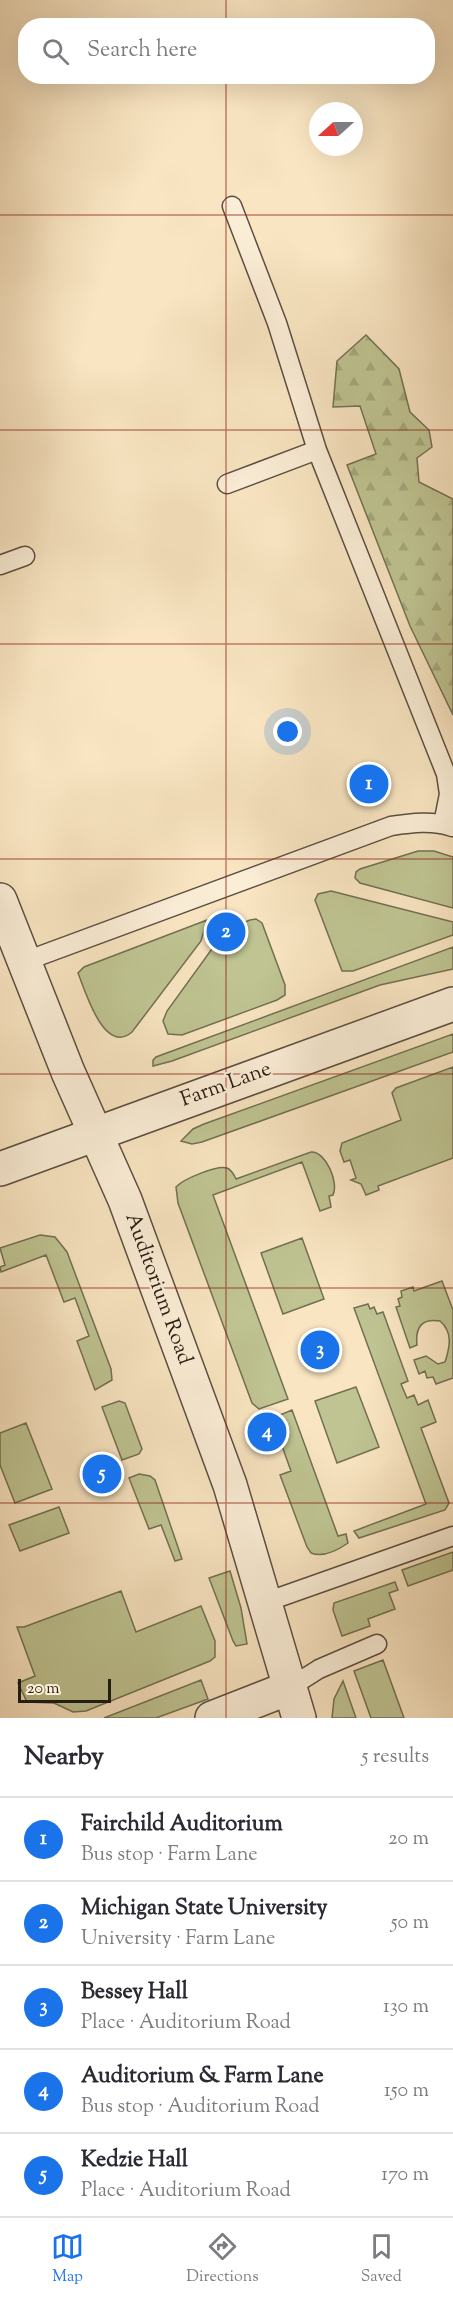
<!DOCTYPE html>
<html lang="en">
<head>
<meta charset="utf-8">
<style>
  body { margin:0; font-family:"Sorts Mill Goudy",serif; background:#f7f7f7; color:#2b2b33 }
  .compass { position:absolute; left:309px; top:102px; width:54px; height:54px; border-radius:50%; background:#fff; box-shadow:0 6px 24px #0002; rotate:249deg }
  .scale { position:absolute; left:18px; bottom:15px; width:93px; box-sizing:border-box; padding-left:6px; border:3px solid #261d14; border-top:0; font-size:16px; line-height:21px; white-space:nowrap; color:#261d14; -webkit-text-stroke:4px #fbeed7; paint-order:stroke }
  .you { position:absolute; left:288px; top:732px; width:21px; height:21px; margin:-15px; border:4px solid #fff; border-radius:50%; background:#1a73e8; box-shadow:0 0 0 9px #1a73e833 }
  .badge { display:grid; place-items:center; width:39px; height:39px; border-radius:50%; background:#1a73e8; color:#fff; font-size:20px; font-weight:700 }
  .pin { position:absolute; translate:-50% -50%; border:3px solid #fff; box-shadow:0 2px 6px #0006 }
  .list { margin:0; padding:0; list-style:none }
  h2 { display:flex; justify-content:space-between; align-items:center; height:78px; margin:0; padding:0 24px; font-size:26px }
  h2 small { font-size:20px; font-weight:400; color:#7c7c81 }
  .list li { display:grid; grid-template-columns:39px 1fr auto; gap:18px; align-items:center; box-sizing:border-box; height:84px; padding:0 24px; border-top:2px solid #e1e1e2 }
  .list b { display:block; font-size:22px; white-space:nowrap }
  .list p { margin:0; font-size:20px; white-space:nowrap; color:#7c7c81 }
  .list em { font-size:20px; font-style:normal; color:#7c7c81 }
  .icon { flex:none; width:33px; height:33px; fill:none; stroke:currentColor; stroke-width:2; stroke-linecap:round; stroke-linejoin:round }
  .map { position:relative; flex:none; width:453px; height:1718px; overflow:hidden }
  .search { position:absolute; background:#fff; box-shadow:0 6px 24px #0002; left:18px; right:18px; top:18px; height:66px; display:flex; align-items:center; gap:15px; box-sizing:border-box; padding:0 21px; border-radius:24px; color:#7c7c81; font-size:22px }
  .sheet { height:498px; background:#fff }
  nav { display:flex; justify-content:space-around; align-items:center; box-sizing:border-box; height:84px; border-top:2px solid #e1e1e2; background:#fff; font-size:16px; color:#7c7c81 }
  nav a { display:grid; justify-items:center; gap:3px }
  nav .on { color:#1a73e8 }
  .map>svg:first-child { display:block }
</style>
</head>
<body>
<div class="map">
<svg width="453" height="1718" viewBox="0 0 453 1718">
  <defs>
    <pattern id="forest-firs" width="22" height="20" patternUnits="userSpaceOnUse" patternTransform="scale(1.5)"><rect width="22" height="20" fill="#bfc492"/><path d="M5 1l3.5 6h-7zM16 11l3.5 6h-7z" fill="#a4a87d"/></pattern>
  </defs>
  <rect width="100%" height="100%" fill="#f9e5c2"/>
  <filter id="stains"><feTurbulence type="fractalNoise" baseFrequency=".00333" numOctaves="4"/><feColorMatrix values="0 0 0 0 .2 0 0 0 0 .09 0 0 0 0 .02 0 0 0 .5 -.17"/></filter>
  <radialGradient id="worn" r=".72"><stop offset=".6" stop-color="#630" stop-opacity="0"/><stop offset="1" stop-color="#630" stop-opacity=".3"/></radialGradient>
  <path fill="#bfc492" stroke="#727053" stroke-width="1.5" d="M418,851h16l19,6v51l-93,-25 -5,-5 1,-6 4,-3z
    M331,891l122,31v13l-100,36h-11l-27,-71 3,-6z
    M207,920l-6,21 -69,91c-28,24 -47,-42 -54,-59l6,-6z
    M250,920l6,-1 6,4 23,62v10l-8,5 -95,35 -14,-1 -5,-13 4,-10 55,-76 6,-6z
    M453,947v22l-73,16 -208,76 -19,5v-6l3,-3z
    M453,1034v18l-251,90 -10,2 -11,-3 12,-12 11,-5z
    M453,1067v91l-75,28 1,4 -13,5 -5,-11 -10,-4 5,-2 -6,-18 -6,2 -4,-11 2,-8 59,-23 -9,-27 4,-5z
    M311,1152c15,-1 28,31 22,43l-4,1 2,11 -11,4 -18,-49 -89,33 75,204 -29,10 -7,-6 -74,-200 -2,-16c7,-8 41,-22 51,-19 5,2 7,7 9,11z
    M40,1235l15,2 12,15 44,117 1,11 -17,10 -18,-49 12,-5 -14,-38 -11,4 -18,-47 -45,17 -1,-5 5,-2 -5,-17z
    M302,1238l22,61 -41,15 -22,-61z
    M442,1281l11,29v68l-17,6 -3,-7 -6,1 -2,-7 -6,3 -5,-14 12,-4 12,8 7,-2c5,-15 8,-30 -5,-41 -18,-3 -25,6 -23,24l-7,3 -14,-41 4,-1 -2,-7 4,-2 -1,-6 12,-4 1,4z
    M368,1304l2,5 4,-2 3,7 6,-2 25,69 -7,3 6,14 7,-3 4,10 10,-5 8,22 -15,6 28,75 -4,7 -86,28 -5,-7 72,-27 -72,-196z
    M356,1387l23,60 -42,16 -22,-62z
    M119,1401l6,2 17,46 -3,5 -17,6 -20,-53z
    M292,1410l46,126 8,-2 2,9c-10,7 -25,15 -37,10l-4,-6 -27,-72 11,-4 -18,-50 2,-4z
    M26,1423l26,66 -37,14 -15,-38v-32z
    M139,1474l11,2 5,4 27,79 -7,2 -14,-36 -12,4 -20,-51z
    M59,1507l10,26 -49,18 -11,-26z
    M453,1552v18l-45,16 -6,-16z
    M230,1571l11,37 6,36 -11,2 -3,-5 -24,-63z
    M395,1582l3,8 -9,3 6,16 -27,10 2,7 -28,10 -9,-26 1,-7z
    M121,1591l15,41 65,-26 14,35v16l-5,4 -124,50 -13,1 -19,-9 -27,-1 -9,-19 17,-7 -18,-49h7z
    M383,1660l21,58h-33l-17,-47z
    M201,1680l7,19 -52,19h-52z
    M343,1681l13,37h-24l2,-19z"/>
  <path fill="url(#forest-firs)" stroke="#727053" stroke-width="1.5" d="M366,335l33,34 11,43 19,18 3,17 -15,11 2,24 34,17v216l-43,-89 -63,-161 29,-11 -16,-48 -27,1 4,-46z"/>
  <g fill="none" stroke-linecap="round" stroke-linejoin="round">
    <defs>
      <path id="service" d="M232,206l45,117 40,127 129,324 3,20 -6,30
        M227,484l90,-34
        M0,565l25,-9
        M23,962l368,-136c20,-3 42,-6 61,1
        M266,1602l187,-66
        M289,1688l30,-19 58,-25"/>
      <path id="minor" d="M0,900l68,172 57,128 105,285 69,233
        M212,1718l77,-30"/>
      <path id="tertiary" d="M0,1169l453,-165"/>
    </defs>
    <use href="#service" stroke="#5b4f40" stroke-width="21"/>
    <use href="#minor" stroke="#5b4f40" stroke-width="36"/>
    <use href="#tertiary" stroke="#5b4f40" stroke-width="36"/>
    <use href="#service" stroke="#fbeed7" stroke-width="18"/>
    <use href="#minor" stroke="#fbeed7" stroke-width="33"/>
    <use href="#tertiary" stroke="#fbeed7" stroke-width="33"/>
  </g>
  <path fill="none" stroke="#8f2418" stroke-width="1.5" stroke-opacity="0.55" d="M226,0v26M226,76v1642M0,215h453M0,430h453M0,644h453M0,859h453M0,1074h453M0,1288h453M0,1503h453"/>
  <g text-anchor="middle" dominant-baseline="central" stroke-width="4.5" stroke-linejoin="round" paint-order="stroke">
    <g font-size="21" fill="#261d14" stroke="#fbeed7">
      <text transform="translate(226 1085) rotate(-20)">Farm Lane</text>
      <text transform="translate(158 1289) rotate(70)">Auditorium Road</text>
    </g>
  </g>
  <rect width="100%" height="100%" filter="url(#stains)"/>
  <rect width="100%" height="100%" fill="url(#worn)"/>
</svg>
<svg class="compass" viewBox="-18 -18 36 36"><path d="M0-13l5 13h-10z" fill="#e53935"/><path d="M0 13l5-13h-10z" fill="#7c7c81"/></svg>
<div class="scale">20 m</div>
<div class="you"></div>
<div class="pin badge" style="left:369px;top:784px">1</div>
<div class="pin badge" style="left:226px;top:932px">2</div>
<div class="pin badge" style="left:320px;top:1350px">3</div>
<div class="pin badge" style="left:267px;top:1432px">4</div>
<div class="pin badge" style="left:102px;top:1474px">5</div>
<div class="search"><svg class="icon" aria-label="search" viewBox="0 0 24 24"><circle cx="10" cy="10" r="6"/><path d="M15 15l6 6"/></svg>Search here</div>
</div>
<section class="sheet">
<h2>Nearby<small>5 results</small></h2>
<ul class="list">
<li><span class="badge">1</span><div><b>Fairchild Auditorium</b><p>Bus stop · Farm Lane</p></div><em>20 m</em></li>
<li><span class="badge">2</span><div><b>Michigan State University</b><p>University · Farm Lane</p></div><em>50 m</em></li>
<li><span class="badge">3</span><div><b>Bessey Hall</b><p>Place · Auditorium Road</p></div><em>130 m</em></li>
<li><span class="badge">4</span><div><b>Auditorium &amp; Farm Lane</b><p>Bus stop · Auditorium Road</p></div><em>150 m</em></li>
<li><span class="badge">5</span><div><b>Kedzie Hall</b><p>Place · Auditorium Road</p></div><em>170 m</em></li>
</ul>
</section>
<nav>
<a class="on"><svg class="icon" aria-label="map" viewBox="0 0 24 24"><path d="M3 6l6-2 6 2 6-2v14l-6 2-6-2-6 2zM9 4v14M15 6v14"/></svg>Map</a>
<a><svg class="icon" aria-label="directions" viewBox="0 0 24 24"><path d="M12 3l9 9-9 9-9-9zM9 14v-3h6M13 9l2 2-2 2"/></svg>Directions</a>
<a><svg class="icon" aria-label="saved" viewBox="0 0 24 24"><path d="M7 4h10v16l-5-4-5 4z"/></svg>Saved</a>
</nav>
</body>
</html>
